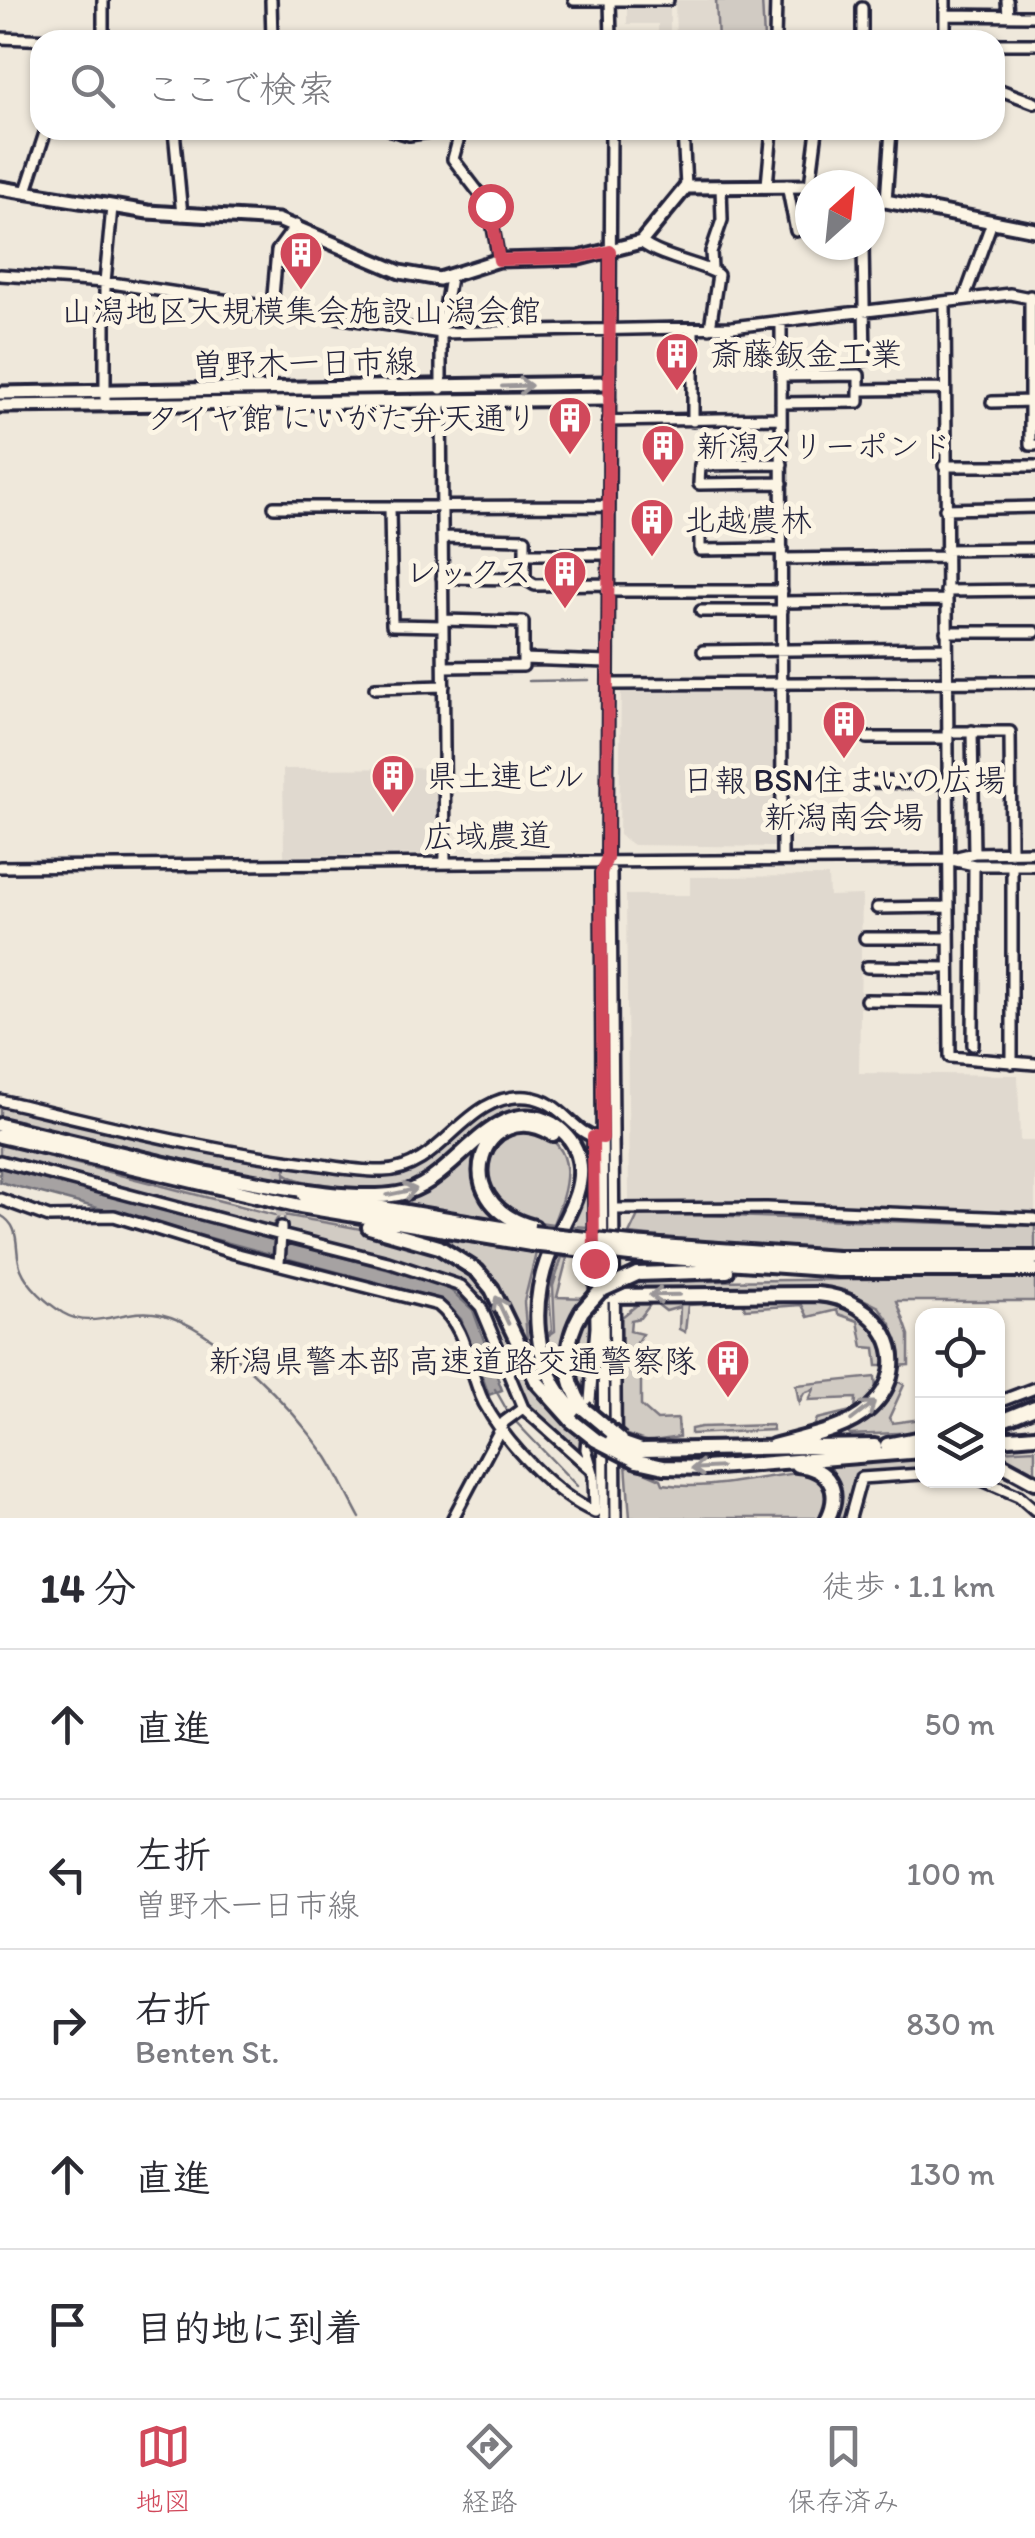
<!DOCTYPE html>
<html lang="ja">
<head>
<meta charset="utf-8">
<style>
  body { margin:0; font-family:Itim,"Klee One",sans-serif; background:#f2f2f3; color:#2b2b33 }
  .controls { position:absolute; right:30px; bottom:30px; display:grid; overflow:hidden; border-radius:20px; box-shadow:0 2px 8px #0004 }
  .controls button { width:90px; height:90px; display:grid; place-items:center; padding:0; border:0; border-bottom:2px solid #e1e1e2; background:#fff; color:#2b2b33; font:50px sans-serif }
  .compass { position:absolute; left:795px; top:170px; width:90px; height:90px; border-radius:50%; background:#fff; box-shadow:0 2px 8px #0004; rotate:27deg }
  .stop { position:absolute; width:30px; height:30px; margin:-22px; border:8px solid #d1495b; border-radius:50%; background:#fff }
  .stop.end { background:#d1495b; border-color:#fff; box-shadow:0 2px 10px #0008 }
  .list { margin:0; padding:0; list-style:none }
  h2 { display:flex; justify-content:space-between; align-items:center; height:130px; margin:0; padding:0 40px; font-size:42px }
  h2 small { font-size:32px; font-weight:400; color:#7c7c81 }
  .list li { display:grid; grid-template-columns:65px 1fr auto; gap:30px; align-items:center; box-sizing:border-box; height:150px; padding:0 40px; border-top:2px solid #e1e1e2 }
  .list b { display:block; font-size:38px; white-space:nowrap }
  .list p { margin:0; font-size:32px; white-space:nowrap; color:#7c7c81 }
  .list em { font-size:32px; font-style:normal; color:#7c7c81 }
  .icon { flex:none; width:55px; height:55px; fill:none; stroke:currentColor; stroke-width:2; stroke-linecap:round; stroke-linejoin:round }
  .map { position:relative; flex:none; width:1035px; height:1518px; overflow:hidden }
  .search { position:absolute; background:#fff; box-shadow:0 2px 8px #0004; left:30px; right:30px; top:30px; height:110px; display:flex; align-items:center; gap:25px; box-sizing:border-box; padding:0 35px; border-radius:30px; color:#7c7c81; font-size:38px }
  .sheet { height:880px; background:#fff }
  nav { display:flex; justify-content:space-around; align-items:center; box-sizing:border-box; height:140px; border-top:2px solid #e1e1e2; background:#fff; font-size:28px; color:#7c7c81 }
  nav a { display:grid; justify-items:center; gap:5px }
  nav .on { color:#d1495b }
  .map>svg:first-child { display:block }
</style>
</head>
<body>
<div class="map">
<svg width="1035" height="1518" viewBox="0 0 1035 1518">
  <rect width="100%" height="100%" fill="#efe8db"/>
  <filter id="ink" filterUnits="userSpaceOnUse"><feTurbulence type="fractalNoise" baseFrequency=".01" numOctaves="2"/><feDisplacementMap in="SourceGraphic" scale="20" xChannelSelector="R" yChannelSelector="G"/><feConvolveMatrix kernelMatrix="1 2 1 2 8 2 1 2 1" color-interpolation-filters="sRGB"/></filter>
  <g filter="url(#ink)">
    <path fill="#e0d9cf" d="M675,0h97l-1,40h-95z
      M627,7l43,1v29h-12v-13h-31z
      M621,688l154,2 2,157 -144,-2 -14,-10z
      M441,768l1,86 -158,2 -1,-87z
      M828,876l1,20 33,-1 -3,178 159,2 2,66h15v71l-406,-11 -3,-306h64v-18z"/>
    <path fill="#d1cbc3" stroke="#7a767f" stroke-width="2.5" d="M716,0h46l2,40h-46z
      M534,1097l51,37 3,8 2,85 -22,-1 18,-47 -26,-58c-78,-40 -91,50 -153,66 -22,5 -47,2 -70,-1 -16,-3 -40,-3 -52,-13v5l-33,-3 -252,-57v-16l271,58 13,12 4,-8 108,9 33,-13 42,-40 28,-18z
      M534,1130c47,17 33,58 19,94 -71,-4 -103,-85 -19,-94z
      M0,1144l279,72 -8,13 -271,-73z
      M478,1145l-4,33 7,20 19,25 -134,-22c55,-5 74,-15 112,-56z
      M639,1213l396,13v26l-248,-2 -158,-16z
      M284,1215c59,12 142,18 189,59 22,19 27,50 39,75 17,37 39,65 70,90l2,17 -4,2 -52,-51 -43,-98 -21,-24 -35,-16 -138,-34 -6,-3z
      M417,1235l119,18 -12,49 4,50 -29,-58z
      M555,1256h4l-10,36 3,38 -6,7 9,-6 -2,-45 9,-29 5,1 -10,39 28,1c-29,36 -20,67 -9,109 -33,-47 -43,-97 -21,-151z
      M1035,1277v24h-138l12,34v30l-13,1 -5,-42 -12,-17 -34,-17 -215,2v-10z
      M829,1300c29,10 62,29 54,66h-6l-2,-18 -12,-1 -5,-26 -20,-7 -1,-4 -29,7 -6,-12 -57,4 -2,-7 -55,3 -3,27 -6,-3 1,-22 -14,4 -13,-10 -13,17 -9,2 -1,11 12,3 -7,11 6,11v50l16,14 21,-1 1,18 -31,5 -27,-9 -3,-113 24,-19z
      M589,1310l1,100c-23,-33 -21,-67 -1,-100z
      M875,1377l1,15c-16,20 -36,31 -62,35l3,-8 38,-9 1,-12 -47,2 5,-11 -10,4 -5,10 -3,-18z
      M894,1379l10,6 -15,33 3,5 30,-4v13l-72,3 -5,-5 32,-20z
      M772,1425l1,5 -82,4v-5l10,-2z
      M1035,1449v28l-37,-18v-8z
      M922,1457v13l-67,4 -10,44h-11l5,-28 -9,-26z
      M626,1464l35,15 2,5c48,8 98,-9 147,-12 22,10 19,27 12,46h-192z"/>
    <path fill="#a6a2a2" stroke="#716f79" stroke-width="2.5" d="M0,1165l445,120 28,25 29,80 -13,5 -28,-76 -22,-20 -439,-117z"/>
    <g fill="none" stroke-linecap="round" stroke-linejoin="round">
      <path stroke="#716f79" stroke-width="2.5" d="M950,677l85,-1
        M785,678l157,-1
        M670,679l107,-1
        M529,681l60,-1
        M0,1215c23,12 13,34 21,54 7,17 26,34 42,44 32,19 62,-7 97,1 58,13 134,96 167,143 12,19 22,41 33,61
        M495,1389l13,23
        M513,1419l64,67"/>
      <path stroke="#c6c0bb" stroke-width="9" stroke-dasharray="9 4.5" stroke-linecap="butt" d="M279,1168l2,59"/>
      <defs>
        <path id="minor" d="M271,0l1,40
          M574,0h94
          M610,0l1,40
          M1007,0l1,16
          M862,8v32
          M945,15l90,1
          M0,38l55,2
          M103,40v-40
          M775,40l1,-40
          M945,40v-40
          M995,44h40
          M995,88l40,15
          M174,130l8,85
          M391,130l18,5 34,-5
          M461,130l-8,29 36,47 10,54
          M611,130l-4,728 4,13 5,647
          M683,130l3,57
          M767,185l5,-55
          M787,185l9,46
          M810,185l7,-55
          M26,191l20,-61
          M886,201l5,-71
          M641,242c19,16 69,24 77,33l-8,53
          M863,245l2,115
          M712,268l-1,-16 11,-32 -1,-34
          M0,275l105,7 336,51 291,-6 278,-33 25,5
          M1030,296v149h5
          M964,299l28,-77
          M945,302l5,755 85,7
          M272,307l5,-56 19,-26
          M781,323l1,537
          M693,329v92
          M781,376l78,-1v10
          M441,389v-56l9,-56
          M105,398v-116l7,-75
          M992,402l38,-1
          M441,403l4,458
          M781,403l78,-1v-12l85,-1
          M608,421l173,-3
          M782,464l-82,1 -1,19 83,-1
          M944,466h91
          M274,507l335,-1
          M390,508l2,117 51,1
          M945,509l90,-2
          M782,521l-82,1v28l82,-1
          M442,537l83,2v40l-83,-1
          M945,550l90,-1
          M525,554h82
          M782,559l163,-2
          M525,579l10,6 72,-1
          M607,591h175
          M946,591l89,-1
          M782,602l164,-2
          M701,611h81
          M443,620l80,2v44l-79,1
          M946,632h89
          M703,651l243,-3
          M523,659l84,3
          M608,684l427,-2
          M375,688l69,-2
          M972,731l2,122
          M947,732h63l1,121
          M867,738h80
          M865,782l82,1
          M952,860l22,5h61
          M0,867l949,-8 25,-6 61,-1
          M877,908l72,-1
          M865,938h84
          M867,967l82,1
          M866,1000l83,1
          M973,1045l1,-180
          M1012,1063v-198
          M0,1100c102,24 203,50 307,63 25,3 51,9 76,8 60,-1 81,-79 144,-74 35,3 45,36 71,41
          M0,1161l281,74 -2,28
          M0,1199l49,18 65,-1 120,37 204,52c31,25 29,64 46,98 21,39 70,92 111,109l-1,-36 -8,-27 10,-122 -3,-190
          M614,1209l153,-1 268,11
          M281,1227v8l107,27 73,24 20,21 42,101 68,61
          M998,1402l37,-14
          M982,1480l37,16 16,14
          M453,1518l51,-96 19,-14
          M604,1518l-3,-645 6,-15
          M850,1518l11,-40 61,-4"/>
        <path id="major" d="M0,188l148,24 130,8 122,52 39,7 60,-19 80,-2 62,-16 45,-55 124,-1
          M870,198l165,32
          M0,393l608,-10
          M0,406l608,-7"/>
        <path id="highway" d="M0,1125l207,49
          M0,1136l300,70 231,38
          M201,1173c55,8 144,30 197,21 58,-9 94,-105 155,-70 13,8 23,21 26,36 6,28 -12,55 -23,79 -29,60 -26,126 21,176
          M304,1195l229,38
          M369,1227l70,20 38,24 15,18 45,93 35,39
          M534,1227c-93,-24 -50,-134 19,-93
          M631,1244l207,14h197
          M630,1255l209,15h196
          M637,1274l90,-3
          M604,1296l213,-2c61,4 104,66 52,115 -24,22 -65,28 -96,37
          M582,1311c-19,32 -19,66 2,98
          M998,1422l37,-15
          M998,1439l37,-3
          M887,1445l35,-7
          M641,1450l234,-4
          M637,1461l27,6 41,1 217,-17
          M998,1462l37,20
          M797,1465c31,3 45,24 31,53"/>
      </defs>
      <use href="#minor" stroke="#22223b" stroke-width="16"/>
      <use href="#major" stroke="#22223b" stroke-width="19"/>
      <use href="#highway" stroke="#22223b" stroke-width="20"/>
      <use href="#minor" stroke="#fcf5e5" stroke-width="9"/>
      <use href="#major" stroke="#fcf5e5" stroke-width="11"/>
      <use href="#highway" stroke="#fcf5e5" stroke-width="12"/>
      <defs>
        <path id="highway-bridge" d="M533,1233l98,11
          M531,1244l99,11
          M582,1311l18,-20 37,-17
          M584,1409l37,31
          M572,1421l24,19 41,21
          M612,1440l29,10"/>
      </defs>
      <use href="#highway-bridge" stroke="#22223b" stroke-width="20" stroke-linecap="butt"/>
      <use href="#highway-bridge" stroke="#fcf5e5" stroke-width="12"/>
    </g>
    <defs><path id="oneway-shaft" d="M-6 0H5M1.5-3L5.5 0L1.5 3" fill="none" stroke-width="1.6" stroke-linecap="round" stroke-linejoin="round" transform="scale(2.5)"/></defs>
    <g stroke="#9a9698">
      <use href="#oneway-shaft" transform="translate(517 386) rotate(-2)"/>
      <use href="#oneway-shaft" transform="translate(402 1192) rotate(-12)"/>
      <use href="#oneway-shaft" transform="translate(664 1295) rotate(179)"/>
      <use href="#oneway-shaft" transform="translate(502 1310) rotate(-115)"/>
      <use href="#oneway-shaft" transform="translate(863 1411) rotate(-38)"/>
      <use href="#oneway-shaft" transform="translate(706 1468) rotate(177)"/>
    </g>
  </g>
  <g fill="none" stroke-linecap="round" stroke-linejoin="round" filter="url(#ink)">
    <path stroke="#d1495b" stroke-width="12" d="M490,206l9,54 79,-2 32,-7 -3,607 -6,15 2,265 -10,-1 1,126"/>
  </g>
  <defs>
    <symbol id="building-pin" viewBox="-11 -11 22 30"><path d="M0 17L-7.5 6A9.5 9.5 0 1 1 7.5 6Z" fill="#d1495b" stroke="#fcf5e5"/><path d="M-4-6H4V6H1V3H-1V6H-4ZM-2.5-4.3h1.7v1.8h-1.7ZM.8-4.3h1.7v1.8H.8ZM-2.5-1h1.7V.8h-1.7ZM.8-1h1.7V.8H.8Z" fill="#fff"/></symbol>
  </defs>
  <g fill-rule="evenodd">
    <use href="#building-pin" x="276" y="228" width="50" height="68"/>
    <use href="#building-pin" x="652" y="329" width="50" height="68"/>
    <use href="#building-pin" x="545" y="393" width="50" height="68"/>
    <use href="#building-pin" x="638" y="421" width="50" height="68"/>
    <use href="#building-pin" x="627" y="495" width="50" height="68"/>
    <use href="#building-pin" x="540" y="547" width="50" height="68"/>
    <use href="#building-pin" x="819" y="697" width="50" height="68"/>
    <use href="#building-pin" x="368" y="751" width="50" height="68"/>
    <use href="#building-pin" x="703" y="1336" width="50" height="68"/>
  </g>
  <g text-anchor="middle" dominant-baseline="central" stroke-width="10" stroke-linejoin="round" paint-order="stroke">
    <g font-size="32" fill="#22223b" stroke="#fcf5e5" text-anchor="start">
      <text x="301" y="311" text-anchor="middle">山潟地区大規模集会施設山潟会館</text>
      <text x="710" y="354">斎藤鈑金工業</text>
      <text x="538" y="418" text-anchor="end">タイヤ館 にいがた弁天通り</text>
      <text x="696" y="446">新潟スリーポンド</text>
      <text x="684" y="520">北越農林</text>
      <text x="532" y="572" text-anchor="end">レックス</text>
      <text x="426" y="776">県土連ビル</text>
      <text x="844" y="780" text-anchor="middle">日報 BSN住まいの広場<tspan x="844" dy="37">新潟南会場</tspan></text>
      <text x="696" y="1361" text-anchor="end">新潟県警本部 高速道路交通警察隊</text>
    </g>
    <g font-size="32" fill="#22223b" stroke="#fcf5e5">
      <text transform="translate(304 363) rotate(-1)">曽野木一日市線</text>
      <text transform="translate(487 836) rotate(-1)">広域農道</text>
    </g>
  </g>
</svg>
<div class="controls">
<button><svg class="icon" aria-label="locate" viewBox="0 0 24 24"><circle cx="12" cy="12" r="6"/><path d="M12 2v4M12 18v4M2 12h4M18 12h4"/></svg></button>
<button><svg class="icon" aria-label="layers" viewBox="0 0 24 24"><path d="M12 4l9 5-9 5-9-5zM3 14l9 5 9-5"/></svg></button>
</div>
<svg class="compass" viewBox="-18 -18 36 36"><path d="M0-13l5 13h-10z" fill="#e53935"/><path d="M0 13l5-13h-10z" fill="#7c7c81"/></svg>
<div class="stop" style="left:490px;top:206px"></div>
<div class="stop end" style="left:594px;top:1263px"></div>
<div class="search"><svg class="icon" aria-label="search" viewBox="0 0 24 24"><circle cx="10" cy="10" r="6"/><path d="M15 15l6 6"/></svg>ここで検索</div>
</div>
<section class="sheet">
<h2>14 分<small>徒歩 · 1.1 km</small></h2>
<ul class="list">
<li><svg class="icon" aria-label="ahead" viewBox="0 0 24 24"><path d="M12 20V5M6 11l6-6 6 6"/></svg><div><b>直進</b></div><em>50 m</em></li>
<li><svg class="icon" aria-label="left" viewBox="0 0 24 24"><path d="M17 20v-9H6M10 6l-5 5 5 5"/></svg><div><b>左折</b><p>曽野木一日市線</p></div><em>100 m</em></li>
<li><svg class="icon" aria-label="right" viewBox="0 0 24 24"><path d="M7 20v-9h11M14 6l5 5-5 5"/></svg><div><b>右折</b><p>Benten St.</p></div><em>830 m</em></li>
<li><svg class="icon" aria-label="ahead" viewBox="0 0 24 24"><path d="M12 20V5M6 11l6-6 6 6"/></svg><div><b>直進</b></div><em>130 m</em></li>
<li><svg class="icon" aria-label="arrive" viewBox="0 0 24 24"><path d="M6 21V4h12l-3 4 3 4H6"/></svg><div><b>目的地に到着</b></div></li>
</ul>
</section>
<nav>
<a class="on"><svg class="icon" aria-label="map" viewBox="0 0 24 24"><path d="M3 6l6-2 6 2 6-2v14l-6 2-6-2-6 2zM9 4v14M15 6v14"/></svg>地図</a>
<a><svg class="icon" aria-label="directions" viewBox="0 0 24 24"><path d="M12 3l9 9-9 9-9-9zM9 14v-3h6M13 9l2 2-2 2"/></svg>経路</a>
<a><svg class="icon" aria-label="saved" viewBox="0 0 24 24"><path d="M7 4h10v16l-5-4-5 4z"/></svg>保存済み</a>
</nav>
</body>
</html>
